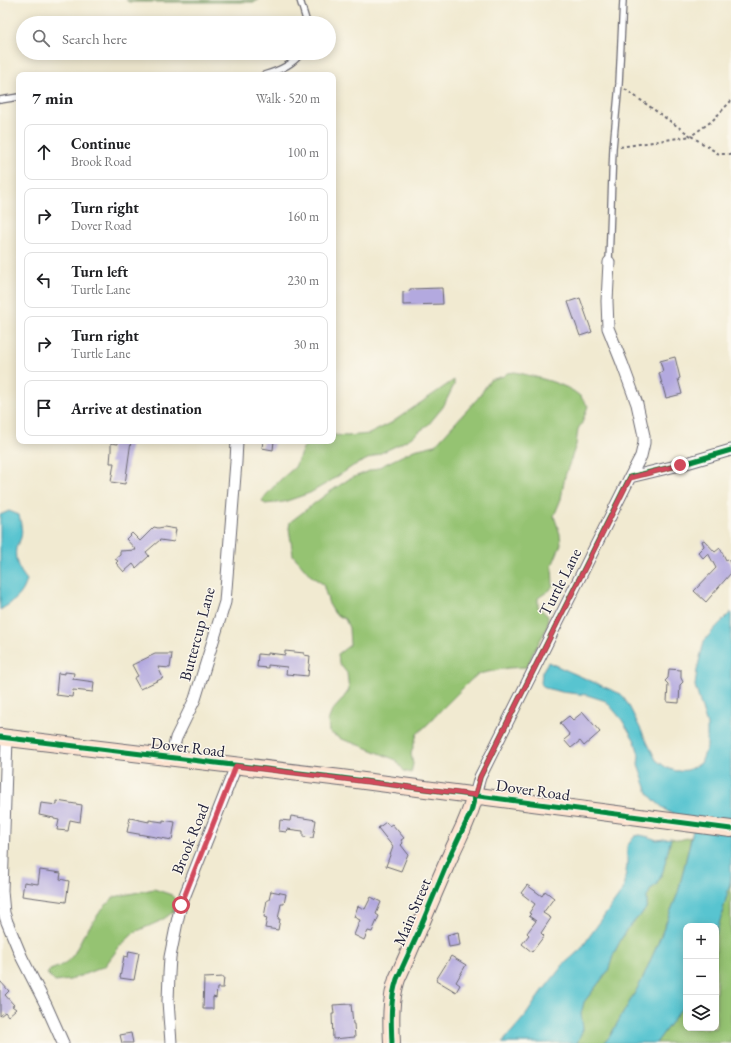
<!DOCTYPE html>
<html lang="en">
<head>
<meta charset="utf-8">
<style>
  body { margin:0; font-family:"EB Garamond",serif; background:#f6f6f6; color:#202124 }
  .controls { position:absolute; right:12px; bottom:12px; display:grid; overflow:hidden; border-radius:8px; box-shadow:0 2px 10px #0003 }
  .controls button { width:36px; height:36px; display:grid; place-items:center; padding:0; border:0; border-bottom:1px solid #e0e0e0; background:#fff; color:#202124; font:20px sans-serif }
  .stop { position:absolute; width:12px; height:12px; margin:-9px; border:3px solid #d1495b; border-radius:50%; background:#fff }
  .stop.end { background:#d1495b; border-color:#fff; box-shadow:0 1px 4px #0008 }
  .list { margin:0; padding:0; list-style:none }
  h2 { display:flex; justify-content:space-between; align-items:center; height:52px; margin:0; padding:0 16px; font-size:17px }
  h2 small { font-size:13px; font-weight:400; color:#757577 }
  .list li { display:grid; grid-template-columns:26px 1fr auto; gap:12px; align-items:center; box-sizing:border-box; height:56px; margin:0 8px 8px; padding:0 8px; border:1px solid #e0e0e0; border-radius:8px }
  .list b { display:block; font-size:15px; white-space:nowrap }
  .list p { margin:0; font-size:13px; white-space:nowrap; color:#757577 }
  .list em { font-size:13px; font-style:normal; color:#757577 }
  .icon { flex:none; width:22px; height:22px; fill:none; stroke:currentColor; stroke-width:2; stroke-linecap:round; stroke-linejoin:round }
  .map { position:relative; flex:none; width:731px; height:1043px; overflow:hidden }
  .search { position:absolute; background:#fff; box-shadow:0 2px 10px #0003; left:16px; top:16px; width:320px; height:44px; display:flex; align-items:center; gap:10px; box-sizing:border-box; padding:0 14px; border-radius:22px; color:#757577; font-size:15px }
  .panel { position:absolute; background:#fff; box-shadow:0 2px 10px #0003; left:16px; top:72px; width:320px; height:372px; border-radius:8px }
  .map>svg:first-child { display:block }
</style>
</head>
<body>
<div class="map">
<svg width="731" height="1043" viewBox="0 0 731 1043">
  <rect width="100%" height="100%" fill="#fbf7ec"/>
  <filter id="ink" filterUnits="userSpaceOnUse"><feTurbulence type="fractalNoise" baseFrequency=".025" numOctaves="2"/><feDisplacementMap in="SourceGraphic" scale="8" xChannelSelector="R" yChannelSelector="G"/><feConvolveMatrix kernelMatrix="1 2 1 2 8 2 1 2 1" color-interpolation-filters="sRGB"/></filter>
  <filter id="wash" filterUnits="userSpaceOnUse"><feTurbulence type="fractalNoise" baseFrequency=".012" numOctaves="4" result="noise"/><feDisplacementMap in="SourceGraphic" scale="16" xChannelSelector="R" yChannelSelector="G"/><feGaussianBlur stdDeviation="0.9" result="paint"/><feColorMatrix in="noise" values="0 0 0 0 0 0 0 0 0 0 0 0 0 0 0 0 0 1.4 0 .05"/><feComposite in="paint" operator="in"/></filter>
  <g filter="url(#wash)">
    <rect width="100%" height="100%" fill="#f1ead1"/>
    <path fill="#95c372" stroke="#5c7256" d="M126,0h132l-3,2h-126z
      M515,372c20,5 51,11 65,24 3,3 5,7 8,10l-6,17 -4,6 -2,16 -11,31 -4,23 -7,17 6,18 1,10 -9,22 1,19 -3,5 -12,8v9l10,9 -1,12 -14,25 -6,14 -19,1 -30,6 -7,6 -31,31 -11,12 -12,11 -6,20 2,10 -2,9 -7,-2 -8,-11 -34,-14 -21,-7 -12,-7 -1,-11 4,-10 9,-10 8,-11 -2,-17 -8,-10 -1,-9 12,-9 -1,-17 -4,-9 -10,-5 -6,-10 -6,-20 -12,-8 -18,-21 -4,-27 1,-6 38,-29 21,-14 28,-11 37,-18 21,-5 43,-47 12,-18 14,-4 3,-3z
      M454,380v5l-11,22 -15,18 -16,12 -12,7 -47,22 -24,16 -19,11 -26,9 -19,2 -3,-3 4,-6 14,-15 15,-13 8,-19 7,-7h23v-6l14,1 22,-2 22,-11z
      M691,837l-13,56 -20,50 -17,39 -31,54 -6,7h-27l6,-14 -2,-15 3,-12 24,-31 6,-18 12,-23 19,-20 2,-5v-8l4,-8 6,-5 6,-13 8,-33 8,2z
      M731,876v167h-75l30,-41v26h30v-93l14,-51z
      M154,889l18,6 3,5 -2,12 -8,6 -7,4 -23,10 -15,14 -15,20 -35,14 -15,2 -8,-8 3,-4 8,-3 10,-6 6,-7 9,-18 19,-27 12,-12z"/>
    <path fill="#58c4d0" stroke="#3d7386" d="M9,511l10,4c1,6 4,15 2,22 0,4 -5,7 -5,11 -2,13 3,22 11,32 -4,16 -14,22 -27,30v-95z
      M731,612v264l-1,8 -14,51v-9h-30v76l-30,41h-52l6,-7 31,-54 17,-39 20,-50 16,-67 -15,-9 -12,-6 -12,-10 -7,-8 -10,-28 1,-10 -4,-14 -13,-21 -16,-19 -19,-6 -25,-3 -17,-4 -4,-4 1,-12 6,-10 54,24 19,8 8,12 27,54 11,8 9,3 12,-1 13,-7 6,-16v-22l-12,-39 2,-16 7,-29 14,-16z
      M640,835l9,2 8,3 14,-2 -8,33 -6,13 -6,5 -4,8v8l-2,5 -19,20 -12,23 -6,18 -24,31 -3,12 2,15 -6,14h-75l24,-28 12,-18 25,-32 18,-16 8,-12 34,-47 4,-24v-20l8,-10z"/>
    <g id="blocks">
      <path fill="#b3a9df" d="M442,288l1,16 -40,1v-13l7,-1v-2z
        M580,298l12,34 -12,4 -12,-34z
        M675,357l5,21 -2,1 4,15 -16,4 -7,-25 4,-2 -3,-10z
        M118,441h13l-6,43 -14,-2 3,-19h-4l1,-12v-8l7,1z
        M263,441h11l-1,9 -11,-2z
        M154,527l4,1 6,-1 12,2 -2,13 -14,-2 -14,12 3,4 -13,12 -3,-4 -9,8 -8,-9 2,-2 -3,-2 5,-4v-4l16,-1 -10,-11 6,-6 8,8z
        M704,540l11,12 5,-4 6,12 2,-1 3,6v8l-25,29 -12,-11 22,-23 -8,-15 -5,5 -5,-6 6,-6 -2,-5z
        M285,651l19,2v2l6,1 -2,20 -22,-2 1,-7 -19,-2v3l-11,-1 1,-13 10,1v-2l17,2z
        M155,654h17l-2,14 -12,-1 5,11 -23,11 -6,-11 4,-2 -6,-11z
        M669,669l12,1v8l2,4 -3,3 -1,18 -12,-1 1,-18 -3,-3 3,-3z
        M65,672l9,1 -1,6 21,3 -1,10 -20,-2 -1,7 -16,-2 2,-22 7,1z
        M583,712l17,20 -16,14 -4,-5 -9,7 -7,-8 6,-5 -10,-12 9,-7 4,4z
        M57,801l25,4 -2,17 -10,-2 -2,11 -11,-1 2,-10 -5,-1v-1l-15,-3 2,-12 16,2z
        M291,816l25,4 -3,18 -10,-1v-6l-16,-2 -1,3 -7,-1 1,-11 10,1z
        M130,818l19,4v-2l14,2v-2l12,2 -3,18 -45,-8z
        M386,822l3,4 3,-2 12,14 -3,2 2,3 -2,2 7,9 -7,17 -15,-5 7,-19 -15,-19z
        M40,870l21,3 -1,6 9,2 -3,21 -44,-6 2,-14 14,2z
        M527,885l15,11 3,-5 9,7 -11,15 8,5 -10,15 3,3 -12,16 -10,-8 7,-9 -2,-2 9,-12 -7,-5 2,-2 -2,-1 6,-9 -14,-11z
        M271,891l15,3 -2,10h-3l-3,15h2l-2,11 -13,-2 2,-10 -3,-1 3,-17h2z
        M371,897l10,5 -5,12 3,2 -7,16 -4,-1 -4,9 -10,-5 6,-15 -6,-3 4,-11 7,3z
        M458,932l2,13 -11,2 -2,-12z
        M129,951l10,2 -5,27 -14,-2 4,-22 4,1z
        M451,956l15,9 -10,17 4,3 -4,7 -20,-12z
        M224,977l-1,11h-6l-1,10 -3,-1v12h-10l1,-31z
        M0,981l9,10 -4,4 9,10 -2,1 4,3 -8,7 -3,-4 -5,4z
        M351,1004l2,20h1l1,13 -22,2 -1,-25h2l-1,-9z
        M131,1033l2,10h-11l-2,-8z"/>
    </g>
  </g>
  <g filter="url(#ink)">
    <use href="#blocks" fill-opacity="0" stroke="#6a6870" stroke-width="1"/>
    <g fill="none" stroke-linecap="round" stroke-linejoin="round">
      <defs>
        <path id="lane" d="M300,0l7,23
          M264,75c14,-4 29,-10 37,-22
          M0,100l19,-3
          M609,262l4,-114 6,-64 4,-84"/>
        <path id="street" d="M609,262l-2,39 1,27 14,35 15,41 7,32v7l-3,13 -11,21
          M7,738l-5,153 2,22 3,9 15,36 24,47 17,38
          M171,758l5,-20 19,-39 30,-97 11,-140 1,-21
          M475,795l5,-18 150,-300 50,-12 51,-15
          M171,1043l-3,-42 1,-27 1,-17 7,-35 4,-17 12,-30 43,-109"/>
        <path id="secondary" d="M0,737l341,41 390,51
          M392,1043c-1,-21 -2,-43 5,-64 19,-42 36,-85 55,-127 9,-20 18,-35 23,-57"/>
      </defs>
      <use href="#lane" stroke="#6a6870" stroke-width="8"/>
      <use href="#street" stroke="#6a6870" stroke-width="13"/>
      <use href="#secondary" stroke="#6a6870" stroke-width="18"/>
      <path stroke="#6a6870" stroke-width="2" stroke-dasharray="3 3" stroke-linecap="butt" d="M625,89l66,47 21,-15 19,-20
        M620,147l71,-11 28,18h12"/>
      <use href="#lane" stroke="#fff" stroke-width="5.5"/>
      <use href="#street" stroke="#fff" stroke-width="11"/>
      <use href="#secondary" stroke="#fde4d1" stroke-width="16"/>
      <defs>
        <path id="cycleway" d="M0,737l341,41 390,51
          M392,1043c-1,-21 -2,-43 5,-64l21,-46 34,-81 19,-40 9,-35 150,-300 50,-12 51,-15"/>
      </defs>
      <use href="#cycleway" stroke="#fbf7ec" stroke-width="8"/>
      <use href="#cycleway" stroke="#00873e" stroke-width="5"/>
    </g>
  </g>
  <g fill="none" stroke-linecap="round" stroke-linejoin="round" filter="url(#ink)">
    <path stroke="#d1495b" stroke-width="5" d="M181,905l55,-139 239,29 5,-18 150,-299 50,-13"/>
  </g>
  <g text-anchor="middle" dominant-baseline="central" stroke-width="3" stroke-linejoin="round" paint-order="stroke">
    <g font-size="16" fill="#22223b" stroke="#fbf7ec">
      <text transform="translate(560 582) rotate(-63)">Turtle Lane</text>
      <text transform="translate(197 634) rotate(-75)">Buttercup Lane</text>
      <text transform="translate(188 747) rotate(7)">Dover Road</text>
      <text transform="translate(533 790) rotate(8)">Dover Road</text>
      <text transform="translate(190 839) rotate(-68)">Brook Road</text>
      <text transform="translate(412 912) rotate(-67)">Main Street</text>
    </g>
  </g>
</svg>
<div class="controls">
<button>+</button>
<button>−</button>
<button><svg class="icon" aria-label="layers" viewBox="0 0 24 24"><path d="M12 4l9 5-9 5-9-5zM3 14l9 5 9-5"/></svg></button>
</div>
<div class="stop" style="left:181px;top:905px"></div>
<div class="stop end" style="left:680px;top:465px"></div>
<div class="search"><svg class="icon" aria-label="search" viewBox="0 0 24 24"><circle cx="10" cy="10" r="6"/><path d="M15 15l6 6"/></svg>Search here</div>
<section class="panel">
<h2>7 min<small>Walk · 520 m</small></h2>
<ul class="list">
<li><svg class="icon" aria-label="ahead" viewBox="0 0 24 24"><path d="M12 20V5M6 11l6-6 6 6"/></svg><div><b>Continue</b><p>Brook Road</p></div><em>100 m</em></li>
<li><svg class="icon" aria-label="right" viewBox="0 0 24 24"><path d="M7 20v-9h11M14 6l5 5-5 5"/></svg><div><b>Turn right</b><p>Dover Road</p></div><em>160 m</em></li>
<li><svg class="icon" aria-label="left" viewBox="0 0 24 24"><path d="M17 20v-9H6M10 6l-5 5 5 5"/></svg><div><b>Turn left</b><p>Turtle Lane</p></div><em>230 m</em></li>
<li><svg class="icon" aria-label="right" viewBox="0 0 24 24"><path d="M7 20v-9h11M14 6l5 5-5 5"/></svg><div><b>Turn right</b><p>Turtle Lane</p></div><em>30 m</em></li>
<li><svg class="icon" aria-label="arrive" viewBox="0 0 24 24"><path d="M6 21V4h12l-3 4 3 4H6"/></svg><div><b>Arrive at destination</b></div></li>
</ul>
</section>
</div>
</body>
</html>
